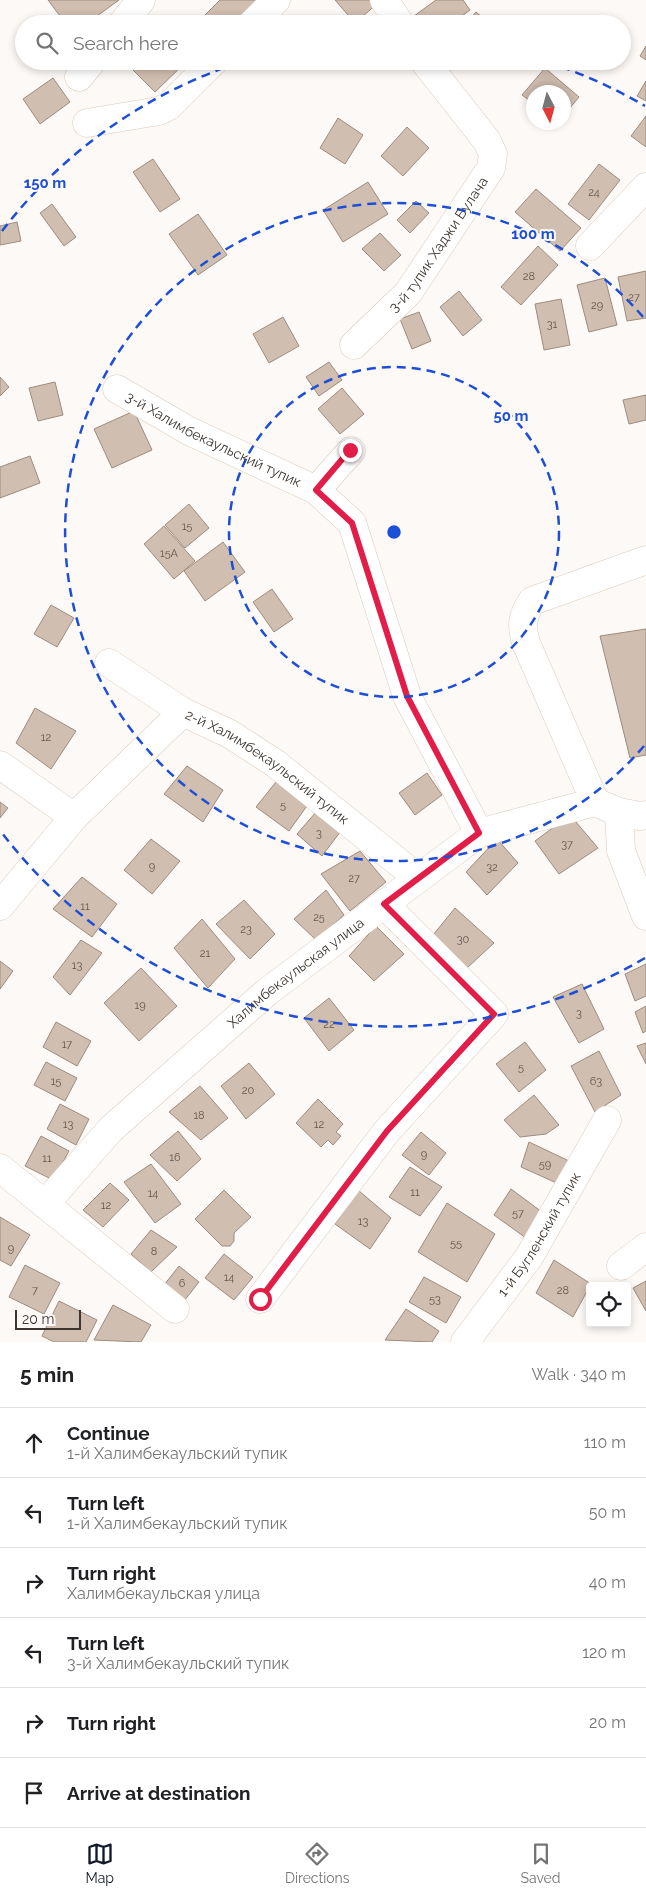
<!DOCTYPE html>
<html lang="en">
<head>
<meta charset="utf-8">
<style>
  body { margin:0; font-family:Raleway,sans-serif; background:#f2f2f2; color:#202124 }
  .controls { position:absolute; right:15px; bottom:15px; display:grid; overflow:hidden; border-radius:5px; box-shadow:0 2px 8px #0003 }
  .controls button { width:45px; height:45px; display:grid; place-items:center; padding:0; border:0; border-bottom:1px solid #e0e0e0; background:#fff; color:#202124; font:25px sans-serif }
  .compass { position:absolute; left:526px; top:85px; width:45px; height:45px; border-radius:50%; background:#fff; box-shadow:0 2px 8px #0003; rotate:174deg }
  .scale { position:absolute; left:15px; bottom:12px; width:66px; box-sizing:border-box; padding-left:5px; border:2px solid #3d352f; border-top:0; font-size:14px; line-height:18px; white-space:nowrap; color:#3d352f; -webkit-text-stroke:4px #fdf9f6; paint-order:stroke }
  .stop { position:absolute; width:15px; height:15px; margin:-11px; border:4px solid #e11d48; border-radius:50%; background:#fff }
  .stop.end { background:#e11d48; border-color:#fff; box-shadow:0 1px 5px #0008 }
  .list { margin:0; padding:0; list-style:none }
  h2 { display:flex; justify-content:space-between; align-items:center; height:65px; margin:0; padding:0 20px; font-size:21px }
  h2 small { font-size:16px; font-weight:400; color:#757577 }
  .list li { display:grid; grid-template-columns:32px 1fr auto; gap:15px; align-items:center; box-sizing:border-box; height:70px; padding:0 20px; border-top:1px solid #e0e0e0 }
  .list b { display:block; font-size:19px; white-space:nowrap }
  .list p { margin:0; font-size:16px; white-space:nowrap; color:#757577 }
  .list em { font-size:16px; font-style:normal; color:#757577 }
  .icon { flex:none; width:28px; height:28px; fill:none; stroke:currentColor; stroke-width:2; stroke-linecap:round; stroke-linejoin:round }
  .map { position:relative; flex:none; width:646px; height:1342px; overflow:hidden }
  .search { position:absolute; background:#fff; box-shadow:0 2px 8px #0003; left:15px; right:15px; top:15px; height:55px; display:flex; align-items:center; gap:12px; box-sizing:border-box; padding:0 18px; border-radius:28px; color:#757577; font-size:19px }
  .sheet { height:485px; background:#fff }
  nav { display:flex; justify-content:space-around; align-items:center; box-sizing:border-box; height:70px; border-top:1px solid #e0e0e0; background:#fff; font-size:14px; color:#757577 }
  nav a { display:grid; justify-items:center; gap:2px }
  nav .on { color:#111827 }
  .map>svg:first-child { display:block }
</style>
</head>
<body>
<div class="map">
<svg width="646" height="1342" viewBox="0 0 646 1342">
  <rect width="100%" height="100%" fill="#fdf9f6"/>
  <path fill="#d0beb0" stroke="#9d8c7e" d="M48,0h71l-33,24h-20z
    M220,0h45l-24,24h-27l-9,-9z
    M335,0h41l2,3 -23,20z
    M436,0h27l7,10 -19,14h-32l-5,-8z
    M476,12l14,12h-24z
    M646,46v14l-6,-4z
    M134,61h53l-32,31 -26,-26z
    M545,68l34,29 -15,18v-23h-30v12l-12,-9z
    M53,78l17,24 -30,22 -17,-25z
    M646,81v20l-9,-5z
    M646,116v31l-15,-11z
    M338,118l25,17 -18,29 -25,-16z
    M407,127l22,21 -26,28 -22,-20z
    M153,159l27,40 -20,13 -27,-40z
    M599,164l21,16 -31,40 -21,-16z
    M368,182l20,32 -45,28 -20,-32z
    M536,189l45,39 -21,23 -45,-39z
    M416,201l13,12 -19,20 -13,-13z
    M52,204l24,33 -12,9 -24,-33z
    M198,214l29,41 -29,20 -29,-41z
    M17,222l4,19 -21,4v-19z
    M380,233l21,22 -17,16 -22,-22z
    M538,246l20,19 -37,40 -20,-18z
    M646,271v47l-19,3 -9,-44z
    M605,278l12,47 -28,7 -12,-47z
    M459,291l23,29 -19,16 -23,-29z
    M561,299l9,46 -26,5 -9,-46z
    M419,312l12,29 -19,8 -12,-30z
    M283,317l16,29 -30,17 -16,-29z
    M329,362l13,18 -23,16 -13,-19z
    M0,377l9,10 -9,9z
    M55,382l8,33 -25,6 -9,-33z
    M342,388l22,26 -24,20 -22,-25z
    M646,395v25l-17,4 -6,-24z
    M134,411l18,39 -40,18 -18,-39z
    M30,456l10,27 -40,15v-31z
    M189,504l20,24 -24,20 -20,-23z
    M164,526l31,35 -21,18 -30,-35z
    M223,542l22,30 -40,29 -21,-30z
    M272,589l21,30 -19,13 -21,-30z
    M51,605l23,13 -17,29 -23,-13z
    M646,629v126l-16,3 -30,-122z
    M35,708l41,23 -25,38 -35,-26z
    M187,766l36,24 -20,32 -39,-28z
    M427,773l15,22 -27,20 -16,-22z
    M276,782l33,21 -20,28 -33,-24z
    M0,802l8,6 -8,10z
    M317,811l24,20 -19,25 -25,-22z
    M570,815l28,33 -39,26 -24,-33z
    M151,839l29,22 -28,33 -28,-24z
    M497,839l21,24 -31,32 -21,-23z
    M360,851l26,31 -36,29 -29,-37z
    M82,877l35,27 -25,33 -39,-28z
    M326,890l18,25 -28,25 -22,-21z
    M244,900l31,34 -25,25 -34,-35z
    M455,908l39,35 -27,25 -34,-33z
    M202,919l33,40 -27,29 -34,-40z
    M376,926l28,28 -30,27 -25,-25z
    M81,940l21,13 -32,42 -17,-18z
    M0,961l13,10 -13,18z
    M646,964v32l-11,5 -10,-27z
    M141,968l36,38 -38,35 -35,-38z
    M582,984l22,45 -25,14 -26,-46z
    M329,998l25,32 -25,21 -25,-33z
    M646,1006v25l-3,2 -8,-21z
    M56,1022l35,19 -14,25 -34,-19z
    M525,1042l21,28 -27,22 -23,-28z
    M646,1043v21l-9,-18z
    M599,1051l22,44 -26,17 -24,-46z
    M46,1062l31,16 -12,23 -31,-16z
    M249,1063l26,31 -29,25 -25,-33z
    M200,1086l28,32 -27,22 -32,-28z
    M534,1095l25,30 -13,9 -26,3 -16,-17z
    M318,1099l25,25 -7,8 5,4 -8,9 -5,-5 -7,7 -25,-24z
    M60,1104l29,15 -13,26 -29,-16z
    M178,1131l23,28 -24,22 -27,-26z
    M421,1132l25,21 -17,22 -27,-20z
    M41,1136l28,15 -16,29 -28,-14z
    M529,1142l40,19 -8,24 -40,-18z
    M151,1164l30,40 -26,19 -31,-41z
    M410,1167l32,20 -22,29 -31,-19z
    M110,1183l19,17 -26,27 -20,-17z
    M511,1189l31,23 -16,26 -32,-23z
    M224,1190l27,27 -17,16v8l-4,5h-8l-27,-27z
    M358,1190l33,28 -21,31 -35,-25z
    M447,1203l48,31 -28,48 -49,-30z
    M0,1217l30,18 -19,31 -11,-6z
    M151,1230l26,17 -26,25 -20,-18z
    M224,1254l29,23 -19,23 -29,-22z
    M554,1260l37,24 -18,33 -37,-24z
    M25,1265l35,18 -16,31 -35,-17z
    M179,1266l20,16 -15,19 -20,-16z
    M424,1277l37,20 -15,26 -37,-21z
    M646,1281v30l-13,-23z
    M59,1301l38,19 -11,22h-32l-12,-6z
    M113,1305l38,20 -10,17 -47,-2z
    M406,1309l33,22 -7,11 -47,-2z"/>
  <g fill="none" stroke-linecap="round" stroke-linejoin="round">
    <defs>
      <g id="minor">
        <path d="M384,0l16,24"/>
        <path d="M122,24l19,-24"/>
        <path d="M252,24l24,-24"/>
        <path d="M79,77l13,-16"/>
        <path d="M87,123l72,-12 10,-5 45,-45"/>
        <path d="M590,246l56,-59"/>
        <path id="s1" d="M354,345l54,-52 83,-125 2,-14 -6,-13 -63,-80"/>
        <path id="s2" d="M117,389l72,42 127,59 36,33 55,173 72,137"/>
        <path d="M316,490l35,-39"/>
        <path d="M109,663l74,49"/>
        <path d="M0,765l74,52"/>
        <path d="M595,802l-69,-159c-5,-18 -4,-27 6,-42l114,-41"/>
        <path d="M619,812l2,39 25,65"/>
        <path id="s3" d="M0,906l74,-89 109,-105 47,22 46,30 142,114"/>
        <path d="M0,1168l175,141"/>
        <path id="s4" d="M45,1204l66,-75 156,-137 212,-159 116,-31 24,10 21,4 6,-1"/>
        <path d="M621,1266l25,-19"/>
        <path d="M260,1299l127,-168 107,-117 -110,-110"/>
        <path id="s5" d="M465,1342l64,-85 78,-137"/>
      </g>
    </defs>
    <use href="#minor" stroke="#ddcbbc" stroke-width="29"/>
    <use href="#minor" stroke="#fff" stroke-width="28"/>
  </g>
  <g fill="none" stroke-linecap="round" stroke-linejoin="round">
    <path stroke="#e11d48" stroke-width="6" d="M260,1299l127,-168 107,-117 -110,-110 95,-71 -72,-137 -55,-173 -36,-33 34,-40"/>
  </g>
  <g fill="none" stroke="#1d4ed8" stroke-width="2.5" stroke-dasharray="9 6">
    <circle cx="394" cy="532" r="165"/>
    <path d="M644 746A329 329 0 1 1 644 318"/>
    <path d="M645 958A494 494 0 0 1 2 833M2 231A494 494 0 0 1 241 62M547 62A494 494 0 0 1 645 106"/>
  </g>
  <g text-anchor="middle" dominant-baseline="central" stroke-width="4" stroke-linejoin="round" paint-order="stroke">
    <g font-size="11" fill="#62574f">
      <text x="594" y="192">24</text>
      <text x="529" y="276">28</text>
      <text x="634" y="297">27</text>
      <text x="597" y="305">29</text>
      <text x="552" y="324">31</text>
      <text x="187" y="526">15</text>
      <text x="169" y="553">15А</text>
      <text x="46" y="737">12</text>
      <text x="283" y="805">5</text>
      <text x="319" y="833">3</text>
      <text x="567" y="844">37</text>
      <text x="152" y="866">9</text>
      <text x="492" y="867">32</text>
      <text x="354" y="878">27</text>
      <text x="85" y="906">11</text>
      <text x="319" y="917">25</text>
      <text x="246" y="929">23</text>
      <text x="463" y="939">30</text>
      <text x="205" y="953">21</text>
      <text x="77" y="965">13</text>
      <text x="140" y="1005">19</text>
      <text x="579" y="1013">3</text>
      <text x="329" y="1024">22</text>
      <text x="67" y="1044">17</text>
      <text x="521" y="1067">5</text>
      <text x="56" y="1081">15</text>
      <text x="596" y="1081">63</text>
      <text x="248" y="1090">20</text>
      <text x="199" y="1115">18</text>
      <text x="68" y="1124">13</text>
      <text x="319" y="1124">12</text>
      <text x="424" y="1154">9</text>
      <text x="175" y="1157">16</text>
      <text x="47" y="1158">11</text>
      <text x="545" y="1164">59</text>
      <text x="415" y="1192">11</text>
      <text x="153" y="1193">14</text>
      <text x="106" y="1205">12</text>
      <text x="518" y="1213">57</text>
      <text x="363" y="1221">13</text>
      <text x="456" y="1243">55</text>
      <text x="11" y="1248">9</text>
      <text x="154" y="1251">8</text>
      <text x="229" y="1277">14</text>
      <text x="182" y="1283">6</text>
      <text x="35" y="1290">7</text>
      <text x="563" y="1290">28</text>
      <text x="435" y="1299">53</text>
    </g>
    <g font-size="14" fill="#3d352f" stroke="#fdf9f6">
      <text stroke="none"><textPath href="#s1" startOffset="132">3-й тупик Хаджи Булача</textPath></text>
      <text stroke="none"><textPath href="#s2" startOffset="109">3-й Халимбекаульский тупик</textPath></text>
      <text stroke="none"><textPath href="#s3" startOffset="368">2-й Халимбекаульский тупик</textPath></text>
      <text stroke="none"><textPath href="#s4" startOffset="342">Халимбекаульская улица</textPath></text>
      <text stroke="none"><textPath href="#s5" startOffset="131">1-й Бугленский тупик</textPath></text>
    </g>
  </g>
  <circle cx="394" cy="532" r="8" fill="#1d4ed8" stroke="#fdf9f6" stroke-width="2.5"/>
  <g font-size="15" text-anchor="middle" font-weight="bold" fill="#1d4ed8" stroke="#fdf9f6" stroke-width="4" stroke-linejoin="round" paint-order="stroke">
    <text x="45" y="188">150 m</text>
    <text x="533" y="239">100 m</text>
    <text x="511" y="421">50 m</text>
  </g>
</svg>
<div class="controls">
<button><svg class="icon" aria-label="locate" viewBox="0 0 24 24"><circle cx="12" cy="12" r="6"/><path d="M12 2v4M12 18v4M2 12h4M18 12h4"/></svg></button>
</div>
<svg class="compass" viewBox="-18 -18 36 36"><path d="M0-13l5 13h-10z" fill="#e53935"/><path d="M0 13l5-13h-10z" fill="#757577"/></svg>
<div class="scale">20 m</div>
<div class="stop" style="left:260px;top:1299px"></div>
<div class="stop end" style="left:350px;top:450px"></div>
<div class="search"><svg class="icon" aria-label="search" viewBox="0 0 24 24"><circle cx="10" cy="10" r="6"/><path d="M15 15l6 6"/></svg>Search here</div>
</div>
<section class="sheet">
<h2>5 min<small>Walk · 340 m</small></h2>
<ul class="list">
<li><svg class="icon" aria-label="ahead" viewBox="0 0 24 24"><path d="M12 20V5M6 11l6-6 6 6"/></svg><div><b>Continue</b><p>1-й Халимбекаульский тупик</p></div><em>110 m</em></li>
<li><svg class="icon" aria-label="left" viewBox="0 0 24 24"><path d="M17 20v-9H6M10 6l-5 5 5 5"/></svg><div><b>Turn left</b><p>1-й Халимбекаульский тупик</p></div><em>50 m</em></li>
<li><svg class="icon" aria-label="right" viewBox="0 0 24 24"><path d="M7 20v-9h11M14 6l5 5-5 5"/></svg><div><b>Turn right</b><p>Халимбекаульская улица</p></div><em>40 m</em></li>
<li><svg class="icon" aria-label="left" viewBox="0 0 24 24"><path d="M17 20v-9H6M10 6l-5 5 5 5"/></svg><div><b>Turn left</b><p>3-й Халимбекаульский тупик</p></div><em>120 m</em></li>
<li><svg class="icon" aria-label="right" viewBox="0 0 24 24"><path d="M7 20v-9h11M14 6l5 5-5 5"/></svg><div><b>Turn right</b></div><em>20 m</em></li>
<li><svg class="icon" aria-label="arrive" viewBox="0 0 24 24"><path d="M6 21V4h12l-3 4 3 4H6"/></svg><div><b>Arrive at destination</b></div></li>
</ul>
</section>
<nav>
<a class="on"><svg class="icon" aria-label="map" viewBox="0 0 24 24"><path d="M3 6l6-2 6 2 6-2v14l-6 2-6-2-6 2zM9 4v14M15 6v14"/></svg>Map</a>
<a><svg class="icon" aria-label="directions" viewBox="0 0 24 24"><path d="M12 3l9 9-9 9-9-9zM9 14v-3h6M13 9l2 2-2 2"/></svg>Directions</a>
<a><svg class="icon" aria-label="saved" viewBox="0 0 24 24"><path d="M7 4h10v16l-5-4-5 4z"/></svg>Saved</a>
</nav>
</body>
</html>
